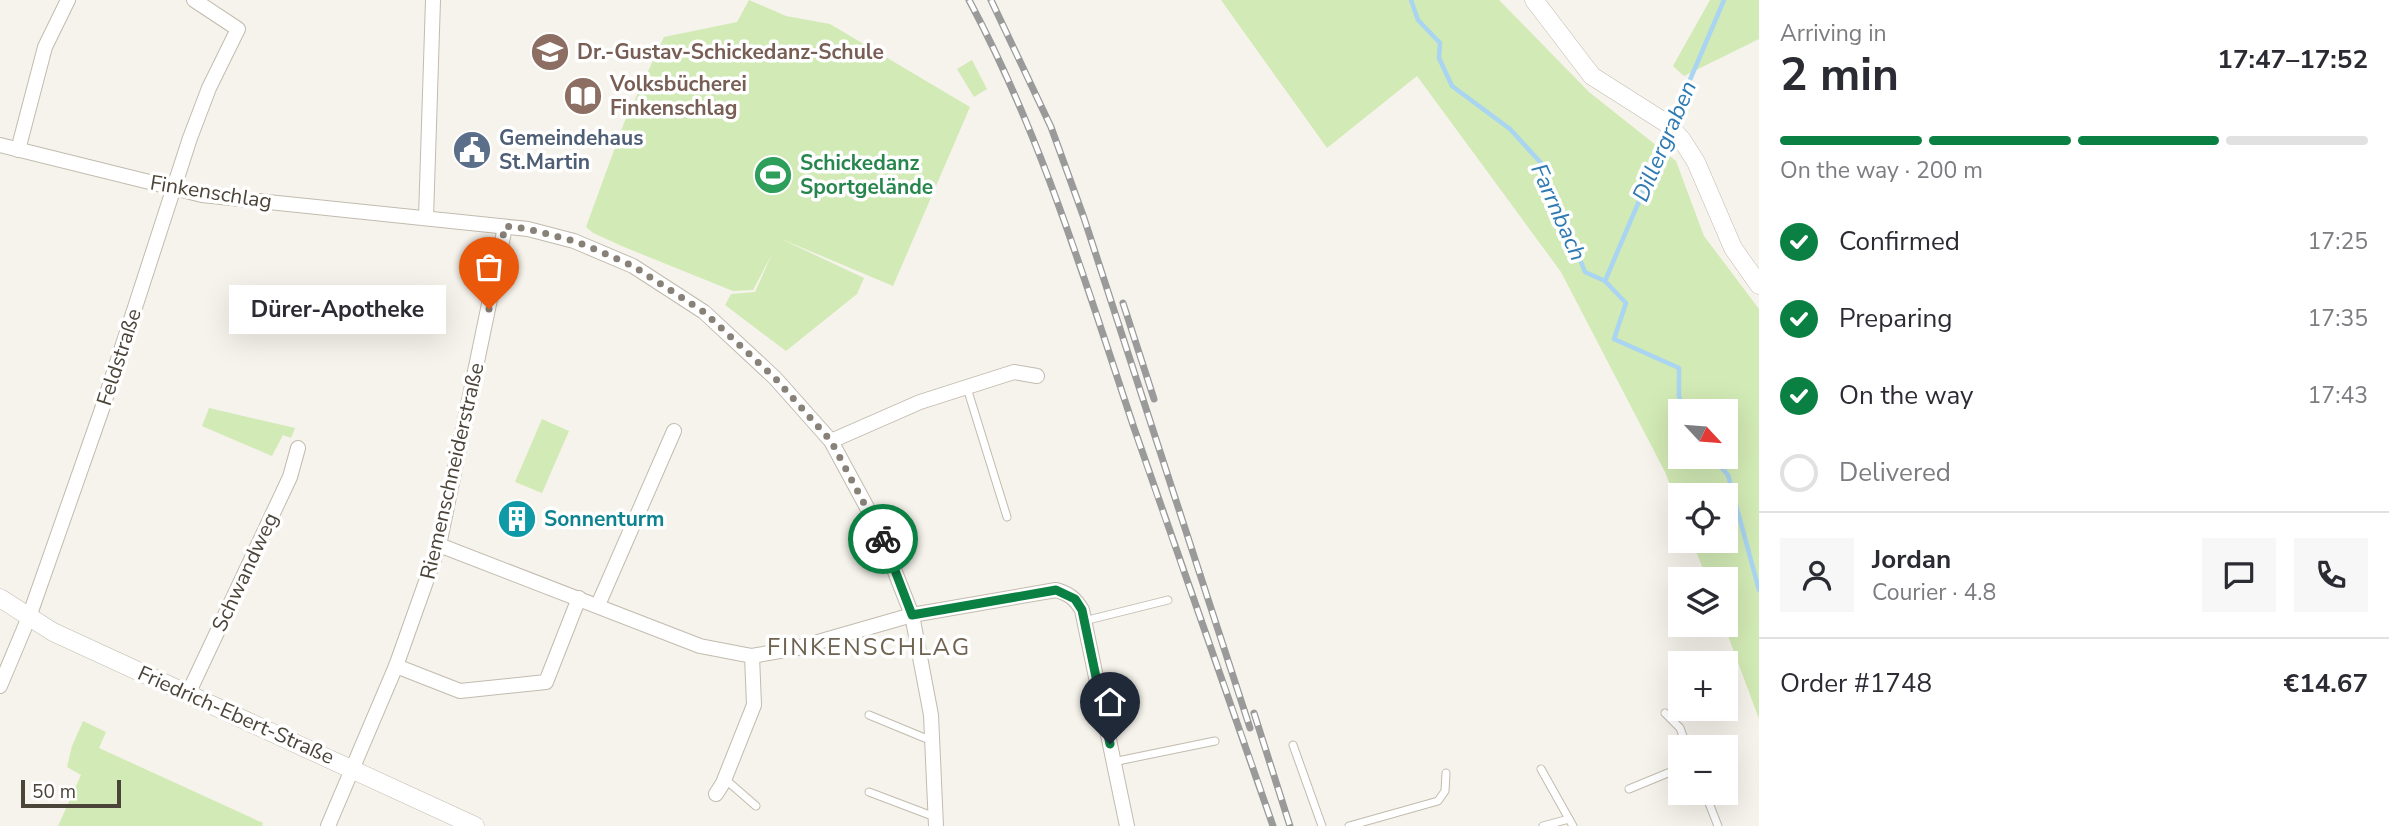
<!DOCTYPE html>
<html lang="en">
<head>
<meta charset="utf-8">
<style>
	body { margin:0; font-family:"Nunito Sans",sans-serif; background:#f7f7f7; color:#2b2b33; height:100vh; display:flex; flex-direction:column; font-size:26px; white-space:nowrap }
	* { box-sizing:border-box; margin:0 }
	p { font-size:23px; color:#7c7c81 }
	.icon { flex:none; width:38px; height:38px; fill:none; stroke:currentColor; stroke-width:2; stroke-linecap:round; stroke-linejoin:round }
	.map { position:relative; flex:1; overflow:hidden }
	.panel { display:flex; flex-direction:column; background:#fff; width:630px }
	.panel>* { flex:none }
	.needle { width:46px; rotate:116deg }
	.tools { position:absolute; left:1668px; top:399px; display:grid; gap:14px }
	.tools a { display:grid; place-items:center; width:70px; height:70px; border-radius:0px; background:#fff; box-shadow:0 7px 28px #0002; font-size:35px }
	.scale { position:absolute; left:21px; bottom:18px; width:100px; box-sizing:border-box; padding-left:7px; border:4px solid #4b4439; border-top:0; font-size:19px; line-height:24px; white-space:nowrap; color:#4b4439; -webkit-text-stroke:5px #fff; paint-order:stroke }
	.pin { position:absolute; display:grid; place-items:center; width:60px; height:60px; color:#fff; margin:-72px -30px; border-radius:50% 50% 50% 0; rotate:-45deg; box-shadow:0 0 7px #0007 }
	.pin .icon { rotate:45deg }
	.courier { position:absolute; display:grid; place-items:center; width:70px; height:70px; margin:-35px; border:5px solid #0b8043; border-radius:50%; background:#fff; color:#222; box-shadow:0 2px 9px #0007 }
	.bubble { position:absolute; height:49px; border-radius:0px; background:#fff; box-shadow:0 7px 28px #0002; font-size:23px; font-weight:700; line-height:49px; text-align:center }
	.head em { font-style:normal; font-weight:700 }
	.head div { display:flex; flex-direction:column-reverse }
	.head { display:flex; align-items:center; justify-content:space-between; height:119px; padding:0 21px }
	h1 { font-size:46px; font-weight:700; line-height:52px }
	.bar { display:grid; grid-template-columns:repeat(4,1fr); gap:10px 7px; align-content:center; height:84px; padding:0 21px }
	.bar i { height:9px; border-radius:5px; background:#e1e1e2 }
	.bar .on { background:#0b8043 }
	.bar p { grid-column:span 4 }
	.line { display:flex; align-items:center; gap:18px; padding:0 21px; border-top:2px solid #e1e1e2 }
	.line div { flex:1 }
	.round { display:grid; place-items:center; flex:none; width:74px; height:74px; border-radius:0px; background:#f7f7f7 }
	ol { padding:0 21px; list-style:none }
	li { display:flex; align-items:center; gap:21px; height:77px }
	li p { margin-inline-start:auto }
	li .icon { padding:7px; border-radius:50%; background:#0b8043; color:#fff; stroke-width:4 }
	li:last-child { color:#7c7c81 }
	li i { width:38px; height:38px; border:4px solid #e1e1e2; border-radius:50% }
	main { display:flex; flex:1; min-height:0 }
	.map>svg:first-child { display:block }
	.green { fill:#d2eab5; fill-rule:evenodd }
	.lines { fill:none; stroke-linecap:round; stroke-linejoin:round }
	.stream { stroke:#a9d4f2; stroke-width:4.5 }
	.service-casing { stroke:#c2bbae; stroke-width:9 }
	.minor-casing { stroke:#c2bbae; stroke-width:16 }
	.tertiary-casing { stroke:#c2bbae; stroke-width:19 }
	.service { stroke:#fff; stroke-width:7 }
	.minor { stroke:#fff; stroke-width:14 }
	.tertiary { stroke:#fff; stroke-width:18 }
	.rail-casing { stroke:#9a9a9a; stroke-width:7 }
	.rail { stroke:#fff; stroke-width:4.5; stroke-dasharray:13; stroke-linecap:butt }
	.done { stroke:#878178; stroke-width:7; stroke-dasharray:0 12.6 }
	.route { stroke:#0b8043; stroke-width:9 }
	.labels { text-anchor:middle; stroke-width:7; stroke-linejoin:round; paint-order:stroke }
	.education-label { font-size:21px; font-weight:bold; fill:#785e54; stroke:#fff; text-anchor:start }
	.service-label { font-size:21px; font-weight:bold; fill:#4e5e75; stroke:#fff; text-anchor:start }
	.leisure-label { font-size:21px; font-weight:bold; fill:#27864d; stroke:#fff; text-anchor:start }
	.street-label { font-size:21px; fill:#4b4439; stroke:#fff }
	.culture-label { font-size:21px; font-weight:bold; fill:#0d838f; stroke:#fff; text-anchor:start }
	.water-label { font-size:23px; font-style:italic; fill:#2e7ab2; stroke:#fff }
	.quarter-label { font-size:24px; letter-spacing:2px; fill:#6e6250; stroke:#fff }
</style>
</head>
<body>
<main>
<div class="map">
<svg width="1759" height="826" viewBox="0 0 1759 826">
	<rect width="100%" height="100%" fill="#f6f3ec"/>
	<g class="green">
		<polygon points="749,0 786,16 830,24 970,107 893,286 779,238 864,278 857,294 786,351 725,305 731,294 755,292 772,254 753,290 733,291 624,247 593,233 586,227 624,123 664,37 737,22"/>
		<path d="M1221,0h278l90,92 87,69 28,75 55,73v410l-35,-94 2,-46h-19l-15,-38h34v-46h-46v16l-15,-39 -104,-200 -144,-196 -90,72zM1680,411h46v46h-46z"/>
		<polygon points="1710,0 1759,0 1759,39 1684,76 1673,66"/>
		<polygon points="972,60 987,89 974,97 957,69"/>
		<polygon points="209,408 295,428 291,438 283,435 272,456 202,426"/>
		<polygon points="542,419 569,431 542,493 515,482"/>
		<polygon points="83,721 106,732 99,748 263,823 262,826 58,826 81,775 67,767 72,746"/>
	</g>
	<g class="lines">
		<g class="stream">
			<polyline points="1411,0 1418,20 1440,43 1439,58 1452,86 1510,129 1542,164 1585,272 1605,281 1626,303 1614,339 1679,368 1679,396 1684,411"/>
			<polyline points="1672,122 1724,0"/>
			<polyline points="1605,281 1668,133"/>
			<polyline points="1712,457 1728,475 1759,590"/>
		</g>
		<g class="service-casing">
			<g id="service">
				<polyline points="967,388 1007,517"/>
				<polyline points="1084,621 1168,600"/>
				<polyline points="1665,713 1680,728 1687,747"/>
				<polyline points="869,715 932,741"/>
				<polyline points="1293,745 1322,826"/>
				<polyline points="1113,762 1215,741"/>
				<polyline points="1541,769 1573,826"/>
				<polyline points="725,779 756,806"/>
				<polyline points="1629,789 1680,768"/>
				<polyline points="869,792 935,817"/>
				<polyline points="1705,793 1718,826"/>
				<polyline points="1349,826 1438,801 1445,791 1446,773"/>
				<polyline points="1543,826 1569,819"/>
			</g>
		</g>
		<g class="minor-casing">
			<g id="minor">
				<polyline points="0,145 202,195 528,229 574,241 633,266 704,312 775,378 831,441 877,526 912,615 931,715 936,826"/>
				<polyline points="18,150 45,47 68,0"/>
				<polyline points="426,218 433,0"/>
				<polyline points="831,441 920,402 1014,372 1037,376"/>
				<path d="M439,545l261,101 52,10 45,-8 115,-33 144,-25c13,4 19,8 26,20l45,216"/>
				<polyline points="598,605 674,431"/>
				<polyline points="396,666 460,691 546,682 579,598"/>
				<polyline points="0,686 29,617 102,409 190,138 209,88 238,29 194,0"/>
				<polyline points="188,694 290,477 298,448"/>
				<polyline points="716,794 723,783 754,705 752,656"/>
				<polyline points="328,826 396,666 439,545 505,227"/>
			</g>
		</g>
		<g class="tertiary-casing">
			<g id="tertiary">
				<polyline points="1534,0 1592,76 1666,123 1682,140 1696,162 1733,248 1759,285"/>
				<polyline points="0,598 53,632 475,826"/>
			</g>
		</g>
		<use href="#service" class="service"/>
		<use href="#minor" class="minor"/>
		<use href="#tertiary" class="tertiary"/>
		<g class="rail-casing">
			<g id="rail">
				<path d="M969,0c72,135 116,281 164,425 46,134 94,267 140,401"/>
				<polyline points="991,0 1051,127 1084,218 1250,728"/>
				<polyline points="1123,303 1154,399"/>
				<polyline points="1254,713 1290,826"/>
			</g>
		</g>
		<use href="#rail" class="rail"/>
	</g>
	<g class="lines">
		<polyline class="done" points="489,309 505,226 528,229 574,241 597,250 633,266 704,312 775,378 831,441 883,539"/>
		<polyline class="route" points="883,539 912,615 1056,590 1075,599 1082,610 1110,744"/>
	</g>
	<defs>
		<g id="school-disc" transform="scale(2.0125)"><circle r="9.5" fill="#8d6e63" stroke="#fff"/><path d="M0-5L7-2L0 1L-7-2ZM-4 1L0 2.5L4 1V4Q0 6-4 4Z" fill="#fff"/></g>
		<g id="library-disc" transform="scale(2.0125)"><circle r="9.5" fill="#8d6e63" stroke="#fff"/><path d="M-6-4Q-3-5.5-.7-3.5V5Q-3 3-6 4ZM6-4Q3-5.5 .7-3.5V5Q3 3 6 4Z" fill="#fff"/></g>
		<g id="civic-disc" transform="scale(2.0125)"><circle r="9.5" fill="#5c6f8a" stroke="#fff"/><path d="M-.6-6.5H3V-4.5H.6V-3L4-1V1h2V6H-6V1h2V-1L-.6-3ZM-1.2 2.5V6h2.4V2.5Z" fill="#fff"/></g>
		<g id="stadium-disc" transform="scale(2.0125)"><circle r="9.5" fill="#2e9e5b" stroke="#fff"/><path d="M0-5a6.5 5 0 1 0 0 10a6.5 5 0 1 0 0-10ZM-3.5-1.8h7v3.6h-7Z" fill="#fff"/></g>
		<g id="building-disc" transform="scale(2.0125)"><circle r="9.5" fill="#0f9aa8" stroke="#fff"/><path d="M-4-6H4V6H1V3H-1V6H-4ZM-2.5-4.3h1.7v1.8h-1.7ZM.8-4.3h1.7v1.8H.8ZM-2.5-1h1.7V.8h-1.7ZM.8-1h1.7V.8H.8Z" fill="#fff"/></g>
	</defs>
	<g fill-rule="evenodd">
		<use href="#school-disc" x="550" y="52"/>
		<use href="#library-disc" x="583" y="96"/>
		<use href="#civic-disc" x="472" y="150"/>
		<use href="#stadium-disc" x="773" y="175"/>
		<use href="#building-disc" x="517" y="519"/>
	</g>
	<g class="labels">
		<g class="education-label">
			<text x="577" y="59">Dr.-Gustav-Schickedanz-Schule</text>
			<text x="610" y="91">Volksbücherei<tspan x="610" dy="24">Finkenschlag</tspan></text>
		</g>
		<g class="service-label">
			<text x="499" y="145">Gemeindehaus<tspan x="499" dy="24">St.Martin</tspan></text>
		</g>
		<g class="leisure-label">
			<text x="800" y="170">Schickedanz<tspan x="800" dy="24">Sportgelände</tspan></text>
		</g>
		<g class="street-label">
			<text transform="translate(211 192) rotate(9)" y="7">Finkenschlag</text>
			<text transform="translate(119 357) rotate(-72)" y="7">Feldstraße</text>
			<text transform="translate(452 471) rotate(-77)" y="7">Riemenschneiderstraße</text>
			<text transform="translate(245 572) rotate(-65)" y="7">Schwandweg</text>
			<text transform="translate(236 715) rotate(24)" y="7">Friedrich-Ebert-Straße</text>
		</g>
		<g class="culture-label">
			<text x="544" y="526">Sonnenturm</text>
		</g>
		<g class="water-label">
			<text transform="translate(1664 141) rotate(-67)" y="8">Dillergraben</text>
			<text transform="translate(1559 212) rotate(66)" y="8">Farrnbach</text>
		</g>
		<g class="quarter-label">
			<text x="869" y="655">FINKENSCHLAG</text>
		</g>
	</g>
</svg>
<div class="tools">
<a><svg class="needle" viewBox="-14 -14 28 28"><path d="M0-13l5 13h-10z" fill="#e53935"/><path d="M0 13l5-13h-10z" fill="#7c7c81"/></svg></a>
<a><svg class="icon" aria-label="locate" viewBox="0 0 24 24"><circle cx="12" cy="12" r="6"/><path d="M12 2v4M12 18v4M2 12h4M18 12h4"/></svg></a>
<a><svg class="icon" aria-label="layers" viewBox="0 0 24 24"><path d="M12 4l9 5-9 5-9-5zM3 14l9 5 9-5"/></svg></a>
<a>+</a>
<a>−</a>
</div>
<div class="scale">50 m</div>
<div class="pin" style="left:489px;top:309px;background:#ea580c"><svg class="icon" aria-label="bag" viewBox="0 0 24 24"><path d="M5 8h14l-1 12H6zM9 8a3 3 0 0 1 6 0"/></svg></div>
<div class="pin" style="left:1110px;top:744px;background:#1f2937"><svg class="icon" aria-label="home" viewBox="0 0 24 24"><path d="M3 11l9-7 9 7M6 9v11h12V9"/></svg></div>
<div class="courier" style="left:883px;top:539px"><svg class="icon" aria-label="bike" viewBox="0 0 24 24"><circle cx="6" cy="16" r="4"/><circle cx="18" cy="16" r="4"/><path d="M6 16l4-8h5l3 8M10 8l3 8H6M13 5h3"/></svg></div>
<div class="bubble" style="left:229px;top:285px;width:217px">Dürer-Apotheke</div>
</div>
<section class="panel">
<div class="head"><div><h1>2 min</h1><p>Arriving in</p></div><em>17:47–17:52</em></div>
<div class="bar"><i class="on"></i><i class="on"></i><i class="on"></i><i></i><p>On the way · 200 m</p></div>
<ol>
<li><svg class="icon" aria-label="check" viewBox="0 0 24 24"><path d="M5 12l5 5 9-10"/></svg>Confirmed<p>17:25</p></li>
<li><svg class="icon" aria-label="check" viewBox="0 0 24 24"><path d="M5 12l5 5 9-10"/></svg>Preparing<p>17:35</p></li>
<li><svg class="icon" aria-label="check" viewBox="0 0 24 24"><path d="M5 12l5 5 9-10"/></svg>On the way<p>17:43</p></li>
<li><i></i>Delivered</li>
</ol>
<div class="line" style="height:126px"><a class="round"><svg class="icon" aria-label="person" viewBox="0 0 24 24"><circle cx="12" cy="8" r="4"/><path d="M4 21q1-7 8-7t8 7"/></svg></a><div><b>Jordan</b><p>Courier · 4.8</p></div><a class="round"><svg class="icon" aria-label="chat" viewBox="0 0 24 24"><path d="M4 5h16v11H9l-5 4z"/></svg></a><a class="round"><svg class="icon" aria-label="phone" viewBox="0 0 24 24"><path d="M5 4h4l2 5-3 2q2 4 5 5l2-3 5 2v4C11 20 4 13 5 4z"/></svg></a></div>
<div class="line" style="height:91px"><div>Order #1748</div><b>€14.67</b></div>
</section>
</main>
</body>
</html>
